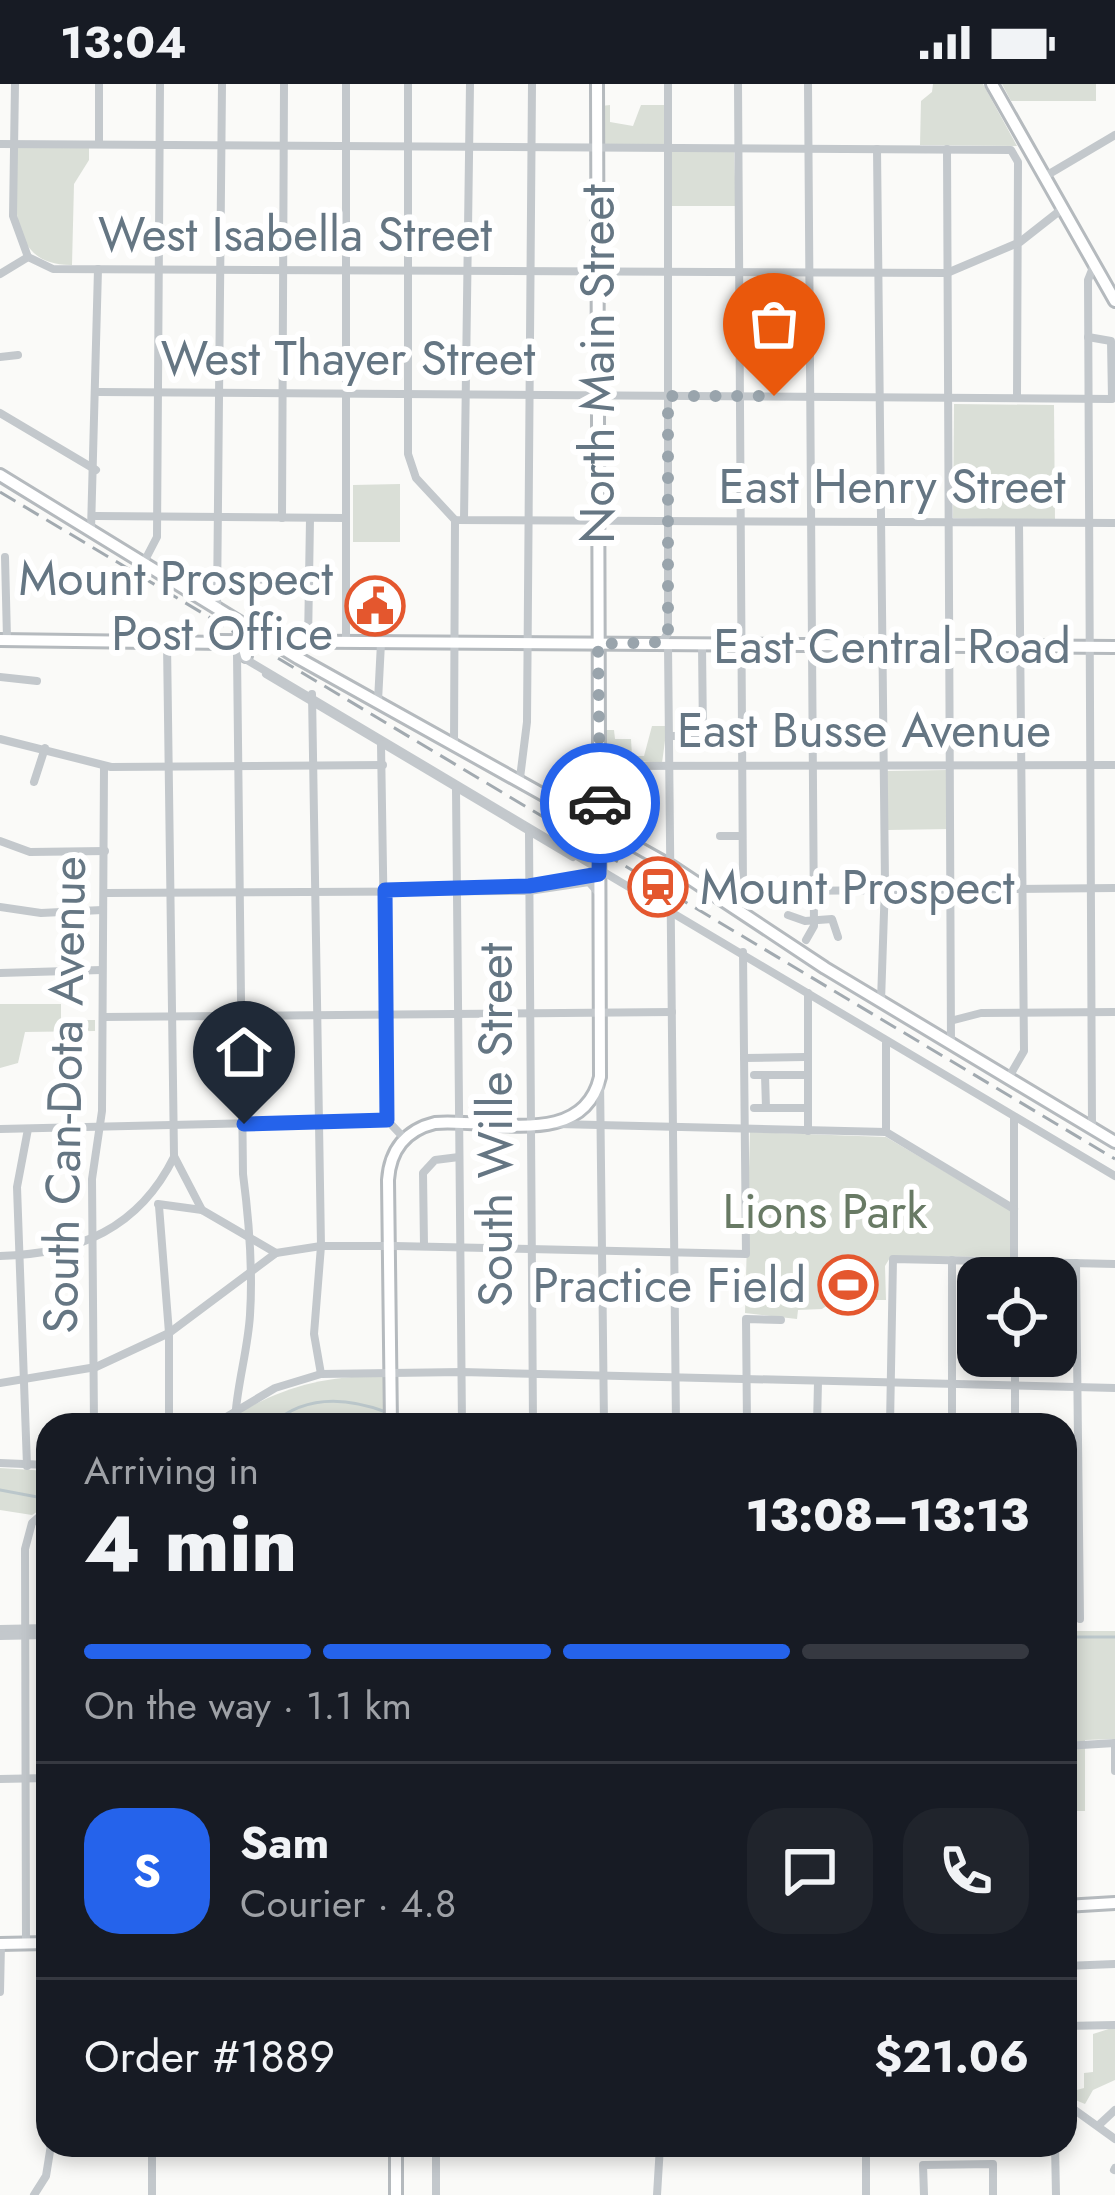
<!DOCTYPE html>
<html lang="en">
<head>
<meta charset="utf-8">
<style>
	body { margin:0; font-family:Jost,sans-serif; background:#20242c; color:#f1f3f6; height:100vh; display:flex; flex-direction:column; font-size:45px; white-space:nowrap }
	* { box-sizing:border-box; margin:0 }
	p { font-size:39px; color:#9ea1a6 }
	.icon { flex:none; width:66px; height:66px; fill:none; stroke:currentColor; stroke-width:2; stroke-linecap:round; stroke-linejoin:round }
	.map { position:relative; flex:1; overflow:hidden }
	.side { position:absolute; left:36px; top:1329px; width:1041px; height:744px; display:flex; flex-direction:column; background:#171b24; border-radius:36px; box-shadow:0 6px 18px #0003 }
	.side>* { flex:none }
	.controls { position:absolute; left:957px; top:1173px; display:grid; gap:24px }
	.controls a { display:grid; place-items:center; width:120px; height:120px; border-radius:24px; background:#171b24; box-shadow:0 6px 18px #0003; font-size:60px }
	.pin { position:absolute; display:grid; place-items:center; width:102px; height:102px; color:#fff; margin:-123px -51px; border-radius:50% 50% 50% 0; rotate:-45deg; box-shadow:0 0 12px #0007 }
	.pin .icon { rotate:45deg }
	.courier { position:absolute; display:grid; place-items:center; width:120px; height:120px; margin:-60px; border:9px solid #2563eb; border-radius:50%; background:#fff; color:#222; box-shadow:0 3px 15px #0007 }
	.summary em { font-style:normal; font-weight:800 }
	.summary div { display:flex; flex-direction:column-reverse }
	.summary { display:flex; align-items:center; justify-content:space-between; height:204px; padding:0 48px }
	h1 { font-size:78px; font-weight:800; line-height:90px }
	.bar { display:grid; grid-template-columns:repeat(4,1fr); gap:18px 12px; align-content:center; height:144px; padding:0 48px }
	.bar i { height:15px; border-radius:9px; background:#363941 }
	.bar .current { background:#2563eb }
	.bar p { grid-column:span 4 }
	.line { display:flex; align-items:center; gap:30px; padding:0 48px; border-top:3px solid #363941 }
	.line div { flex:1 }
	.round { display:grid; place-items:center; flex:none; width:126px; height:126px; border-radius:36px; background:#20242c }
	.status { display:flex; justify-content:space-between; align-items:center; height:84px; padding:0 60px; background:#171b24; direction:ltr }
	.status svg { height:33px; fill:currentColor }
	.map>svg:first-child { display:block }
	.green { fill:#dadfd7 }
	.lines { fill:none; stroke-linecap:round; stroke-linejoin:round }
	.stream { stroke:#bbc7cb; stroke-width:3 }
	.major-casing { stroke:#b5babe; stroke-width:16 }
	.minor { stroke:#c3c8cc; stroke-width:8 }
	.major { stroke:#fff; stroke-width:10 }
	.rail { stroke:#a2aab0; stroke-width:3; stroke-dasharray:18 9; stroke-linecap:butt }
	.done { stroke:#99a4ac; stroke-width:12; stroke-dasharray:0 21.6 }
	.route { stroke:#2563eb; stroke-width:15 }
	.labels { text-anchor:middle; stroke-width:12; stroke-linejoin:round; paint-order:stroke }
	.street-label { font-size:48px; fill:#657683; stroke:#fff }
	.poi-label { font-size:48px; fill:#657683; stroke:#fff; text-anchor:end }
	.park-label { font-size:48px; fill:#687a64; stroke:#fff }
</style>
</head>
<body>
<div class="status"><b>13:04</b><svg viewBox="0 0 49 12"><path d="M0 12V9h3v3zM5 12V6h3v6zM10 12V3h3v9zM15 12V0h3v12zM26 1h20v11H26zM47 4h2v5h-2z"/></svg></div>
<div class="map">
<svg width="1115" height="2111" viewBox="0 0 1115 2111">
	<rect width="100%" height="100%" fill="#fafaf8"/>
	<g class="green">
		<polygon points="933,0 983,0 1017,62 920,61 921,17 932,8"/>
		<polygon points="1002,0 1096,0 1096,17 1011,17"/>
		<polygon points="610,21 610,38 633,42 641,21 666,21 664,60 604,60 601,22"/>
		<path d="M16,63h73v13l-15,24 -2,81c-67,1 -56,-69 -56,-118z"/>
		<polygon points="672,67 734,67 736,122 671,122"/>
		<polygon points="954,320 1054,321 1055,437 953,434"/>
		<polygon points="400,400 400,458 353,458 353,401"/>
		<polygon points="652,642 667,642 662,679 603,674 603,646 614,646 615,655 631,655 632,672 644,672"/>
		<polygon points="947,686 950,745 888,746 887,687"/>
		<polygon points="0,920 61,920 61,936 95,936 95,947 25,948 18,979 0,984"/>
		<polygon points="750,1048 886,1053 1010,1126 1010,1173 891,1172 885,1182 886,1216 835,1216 822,1225 798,1226 797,1235 745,1229"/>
		<path d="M383,1292l3,49h-166c52,-35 100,-50 163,-49z"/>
		<polygon points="0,1384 48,1387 48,1421 32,1431 0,1426"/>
		<polygon points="1065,1547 1115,1547 1115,1655 1085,1656 1085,1727 1065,1727"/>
		<polygon points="1115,1943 1115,1996 1093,2006 1085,2020 1073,2015 1073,2007 1084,2004 1084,1989 1093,1988 1093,1950"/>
	</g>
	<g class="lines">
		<g class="stream">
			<polyline points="395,1332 408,1341"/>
			<path d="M271,1341c33,-30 75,-28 115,-13"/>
			<polyline points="0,1406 48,1415"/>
			<polyline points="1065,1553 1115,1553"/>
		</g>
		<g class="major-casing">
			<g id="major">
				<polyline points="992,0 1115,217"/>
				<polyline points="0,391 298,574 671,782 825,884 1115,1058"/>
				<polyline points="0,556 225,559"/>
				<polyline points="218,557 1115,563"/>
				<polyline points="243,561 246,572"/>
				<path d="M391,1341l-3,-245c2,-30 18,-50 47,-57 55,-5 148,27 165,-46l-3,-993"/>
				<polyline points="1065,1822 1115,1819"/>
				<polyline points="0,1860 48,1859"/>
				<polyline points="396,2061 396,2111"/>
			</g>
		</g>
		<g class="minor">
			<polyline points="15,0 13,132 28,173"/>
			<polyline points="408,0 408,370 416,394 455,436 1115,439"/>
			<polyline points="0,60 1011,66 1018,78 1017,314"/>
			<polyline points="99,60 99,0"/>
			<polyline points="877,65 885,799 881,917"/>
			<polyline points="947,65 951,960"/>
			<polyline points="1044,93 1115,51"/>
			<polyline points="0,190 28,173 53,185 947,189 1020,158 1062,125"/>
			<polyline points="0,273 18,271"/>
			<polyline points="99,308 1112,315 1111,257 1088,253"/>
			<polyline points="0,329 96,386"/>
			<polyline points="96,432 345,434"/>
			<polyline points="282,434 284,0"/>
			<polyline points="464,435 470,0"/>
			<polyline points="91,446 98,185"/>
			<polyline points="5,473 7,555"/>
			<polyline points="144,478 157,453 160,0"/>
			<polyline points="219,495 309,496"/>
			<polyline points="217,522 222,0"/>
			<polyline points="308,558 310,435"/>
			<polyline points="662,558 668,549 668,0"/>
			<polyline points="167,559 174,1072 202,1126"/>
			<polyline points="346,559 346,0"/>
			<polyline points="668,561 676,1341"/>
			<polyline points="237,570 1115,1092"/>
			<polyline points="266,590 573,773"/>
			<polyline points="0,593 37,597"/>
			<polyline points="312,610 321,1162 314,1250 321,1290"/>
			<polyline points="378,617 381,559"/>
			<polyline points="669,652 703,652 702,561"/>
			<polyline points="0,655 111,683 383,681"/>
			<polyline points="381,660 387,1036"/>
			<polyline points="454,661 455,436"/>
			<polyline points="565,682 1115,681"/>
			<polyline points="520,694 527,638 532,0"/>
			<polyline points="34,698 45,664"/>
			<polyline points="456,705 462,1341"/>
			<polyline points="529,748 533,1341"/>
			<polyline points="720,752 742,752"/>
			<polyline points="0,757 30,768 105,767"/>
			<polyline points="386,805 568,798"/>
			<polyline points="785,807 1115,804"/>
			<polyline points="106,809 529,807 589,798 597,807"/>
			<polyline points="0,823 41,829 102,826"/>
			<polyline points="738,823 743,807 738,0"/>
			<polyline points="788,831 805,837 832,835 838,853"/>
			<polyline points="806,856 814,842 808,0"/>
			<polyline points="0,889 101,886"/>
			<polyline points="808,909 808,1047"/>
			<polyline points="103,933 672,928"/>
			<polyline points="954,936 981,929 1115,928"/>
			<polyline points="886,959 886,1048"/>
			<polyline points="744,974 805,973"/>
			<polyline points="754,991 808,991"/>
			<polyline points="765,991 766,1024"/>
			<polyline points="1009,993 1024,967 1019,439"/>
			<polyline points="600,995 604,1341"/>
			<polyline points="754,1024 808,1024"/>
			<polyline points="1014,1033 1014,1194"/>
			<polyline points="557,1040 886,1048 1014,1125"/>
			<polyline points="1092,1044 1088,196 1094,181"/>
			<polyline points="0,1045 387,1036 404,1054"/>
			<polyline points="158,1120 202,1126 276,1169"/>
			<polyline points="159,1122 169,1249 169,1341"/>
			<polyline points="424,1162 423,1089 435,1076 459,1073"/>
			<path d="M0,1172c79,-2 139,-28 174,-99"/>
			<polyline points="952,1176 952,1341"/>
			<polyline points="1076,1179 1080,1535"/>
			<polyline points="1015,1272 1015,1341"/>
			<polyline points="0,1299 96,1283 169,1249 276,1169 321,1162 395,1162 746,1170 743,868"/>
			<path d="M236,1325c3,-31 12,-62 14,-94 3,-46 -1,-95 -7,-141l-6,-520"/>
			<polyline points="94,1341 92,1095 102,1027 104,682"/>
			<polyline points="213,1341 275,1304 321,1290 462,1288 1115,1304"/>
			<polyline points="747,1341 746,1235 781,1236"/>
			<polyline points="817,1341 818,1298"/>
			<polyline points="890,1341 893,1175 1115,1180"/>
			<polyline points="0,1379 48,1381"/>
			<polyline points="27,1382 17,1103 28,1045"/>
			<polyline points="0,1545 48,1544"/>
			<polyline points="0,1552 48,1551"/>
			<polyline points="1115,1659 1115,1687"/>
			<polyline points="1065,1662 1115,1659"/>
			<polyline points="0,1695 48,1694"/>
			<polyline points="26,1860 25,1465 32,1439 48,1425"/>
			<polyline points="1065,1882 1115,1880"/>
			<polyline points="0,1908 1,1860"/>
			<polyline points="1065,1942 1115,1941"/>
			<polyline points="1065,2019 1115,2055"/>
			<polyline points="1100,2040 1115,2026"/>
			<polyline points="866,2061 866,2111"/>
			<polyline points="1055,2061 1056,2111"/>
			<polyline points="1114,2086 1115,2084"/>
			<polyline points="34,2111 46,2092 51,2061"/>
			<polyline points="152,2111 152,2069 159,2061"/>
			<polyline points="436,2111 436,2063 866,2066"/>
			<polyline points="657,2111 660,2062"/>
			<polyline points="924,2111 923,2081 993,2080 993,2111"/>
		</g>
		<use href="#major" class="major"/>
		<polyline class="rail" points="0,408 1115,1075"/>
	</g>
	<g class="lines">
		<polyline class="done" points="600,719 598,560 662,558 668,549 668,312 774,312"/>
		<polyline class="route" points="244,1040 387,1036 385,806 529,802 599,790 600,719"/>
	</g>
	<defs>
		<g id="civic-ring" transform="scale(3)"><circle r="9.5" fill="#fff" stroke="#e4572e" stroke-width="1.5"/><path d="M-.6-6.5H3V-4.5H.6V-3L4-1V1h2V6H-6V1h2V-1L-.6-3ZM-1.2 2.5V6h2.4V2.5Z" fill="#e4572e"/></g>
		<g id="station-ring" transform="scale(3)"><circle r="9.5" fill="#fff" stroke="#e4572e" stroke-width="1.5"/><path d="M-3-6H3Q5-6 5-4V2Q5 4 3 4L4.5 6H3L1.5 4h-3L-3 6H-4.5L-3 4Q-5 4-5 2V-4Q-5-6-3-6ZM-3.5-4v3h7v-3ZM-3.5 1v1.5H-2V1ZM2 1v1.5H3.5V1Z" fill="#e4572e"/></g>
		<g id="stadium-ring" transform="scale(3)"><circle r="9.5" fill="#fff" stroke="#e4572e" stroke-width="1.5"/><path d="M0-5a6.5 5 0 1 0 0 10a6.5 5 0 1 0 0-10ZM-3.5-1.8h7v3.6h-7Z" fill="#e4572e"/></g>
	</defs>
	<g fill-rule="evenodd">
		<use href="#civic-ring" x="375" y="522"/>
		<use href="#station-ring" x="658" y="803"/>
		<use href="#stadium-ring" x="848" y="1201"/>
	</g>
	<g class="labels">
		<g class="street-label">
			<text x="295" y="167">West Isabella Street</text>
			<text x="348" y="291">West Thayer Street</text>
			<text transform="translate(597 280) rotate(-90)" y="17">North Main Street</text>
			<text x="892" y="419">East Henry Street</text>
			<text x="892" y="579">East Central Road</text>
			<text x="864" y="663">East Busse Avenue</text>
			<text transform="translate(64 1011) rotate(-89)" y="17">South Can-Dota Avenue</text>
			<text transform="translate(495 1041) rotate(-90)" y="17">South Wille Street</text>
		</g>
		<g class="poi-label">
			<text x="333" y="511">Mount Prospect<tspan x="333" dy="55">Post Office</tspan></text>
			<text x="700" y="820" text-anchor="start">Mount Prospect</text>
			<text x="806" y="1218">Practice Field</text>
		</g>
		<g class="park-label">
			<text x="825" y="1144">Lions Park</text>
		</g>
	</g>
</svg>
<div class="controls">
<a><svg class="icon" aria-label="locate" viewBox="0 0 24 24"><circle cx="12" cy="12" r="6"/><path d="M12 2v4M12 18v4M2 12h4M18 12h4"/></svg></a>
</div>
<div class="pin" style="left:774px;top:312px;background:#ea580c"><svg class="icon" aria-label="bag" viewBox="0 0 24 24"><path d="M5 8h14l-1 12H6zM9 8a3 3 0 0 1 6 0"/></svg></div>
<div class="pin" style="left:244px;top:1040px;background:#1f2937"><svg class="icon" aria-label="home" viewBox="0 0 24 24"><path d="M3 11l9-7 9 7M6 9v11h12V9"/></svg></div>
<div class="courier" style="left:600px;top:719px"><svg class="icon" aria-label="car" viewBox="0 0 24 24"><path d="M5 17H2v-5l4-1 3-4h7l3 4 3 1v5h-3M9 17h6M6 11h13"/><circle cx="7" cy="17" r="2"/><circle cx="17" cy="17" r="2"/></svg></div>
<section class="side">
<div class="summary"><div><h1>4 min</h1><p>Arriving in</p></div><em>13:08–13:13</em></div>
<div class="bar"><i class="current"></i><i class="current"></i><i class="current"></i><i></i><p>On the way · 1.1 km</p></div>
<div class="line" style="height:216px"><b class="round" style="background:#2563eb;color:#fff">S</b><div><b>Sam</b><p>Courier · 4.8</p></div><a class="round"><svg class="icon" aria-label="chat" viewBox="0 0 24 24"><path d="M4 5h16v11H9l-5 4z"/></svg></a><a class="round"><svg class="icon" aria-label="phone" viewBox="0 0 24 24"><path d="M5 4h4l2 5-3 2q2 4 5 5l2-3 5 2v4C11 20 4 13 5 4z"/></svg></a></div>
<div class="line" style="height:156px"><div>Order #1889</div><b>$21.06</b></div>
</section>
</div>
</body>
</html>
